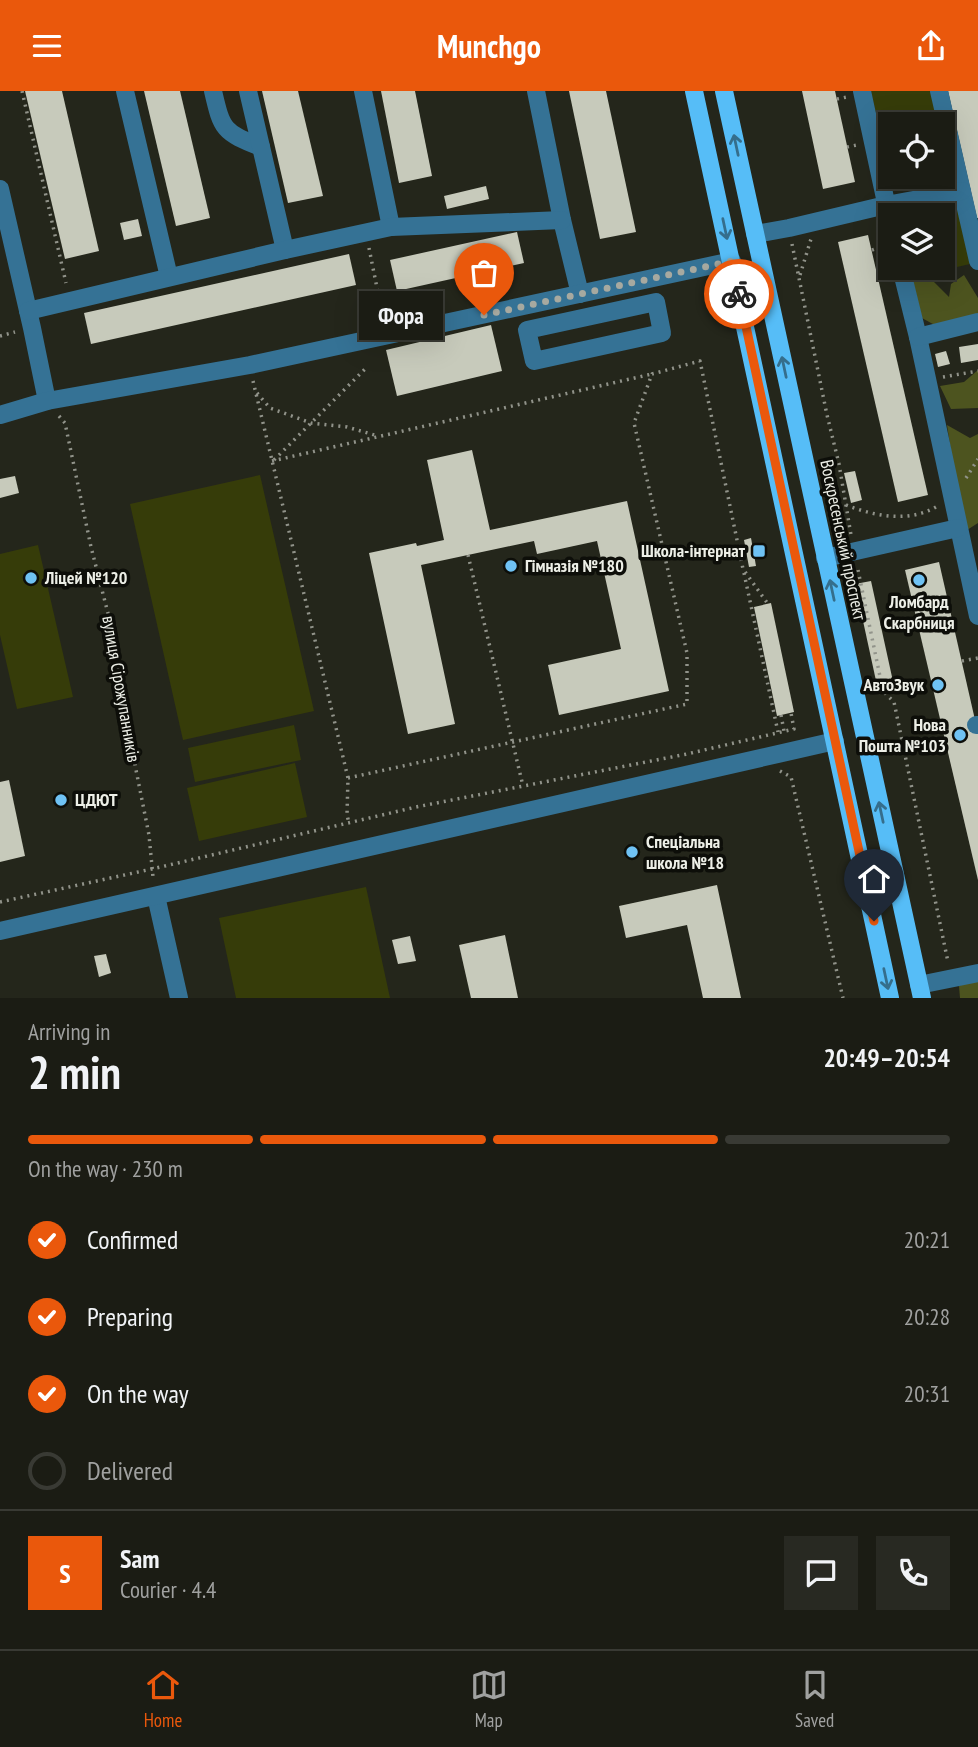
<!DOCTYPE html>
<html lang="en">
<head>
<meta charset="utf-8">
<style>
	body { margin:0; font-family:"PT Sans Narrow",sans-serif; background:#282922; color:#f1f3f6; height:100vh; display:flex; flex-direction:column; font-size:26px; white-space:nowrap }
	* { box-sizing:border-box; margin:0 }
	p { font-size:23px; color:#a0a1a0 }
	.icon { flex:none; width:38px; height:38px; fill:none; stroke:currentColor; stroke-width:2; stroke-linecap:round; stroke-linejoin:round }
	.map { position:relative; height:907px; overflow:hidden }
	.panel { display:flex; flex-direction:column; background:#1b1c14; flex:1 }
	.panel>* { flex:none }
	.tools { position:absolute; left:878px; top:21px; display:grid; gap:14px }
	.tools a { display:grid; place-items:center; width:77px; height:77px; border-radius:0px; background:#1b1c14; box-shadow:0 7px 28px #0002,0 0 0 2px #393a34; font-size:35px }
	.pin { position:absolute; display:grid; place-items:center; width:60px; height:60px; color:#fff; margin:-72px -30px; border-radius:50% 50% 50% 0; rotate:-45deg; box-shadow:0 0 7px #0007 }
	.pin .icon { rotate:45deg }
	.courier { position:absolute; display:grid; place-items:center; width:70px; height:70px; margin:-35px; border:5px solid #ea580c; border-radius:50%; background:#fff; color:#222; box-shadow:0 2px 9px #0007 }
	.bubble { position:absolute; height:49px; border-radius:0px; background:#1b1c14; box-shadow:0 7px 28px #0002,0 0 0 2px #393a34; font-size:23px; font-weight:800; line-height:49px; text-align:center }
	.overview em { font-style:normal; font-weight:800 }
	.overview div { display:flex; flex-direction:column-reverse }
	.overview { display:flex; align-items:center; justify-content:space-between; height:119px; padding:0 28px }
	h1 { font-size:46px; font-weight:800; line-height:52px }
	.bar { display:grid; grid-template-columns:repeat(4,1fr); gap:10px 7px; align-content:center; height:84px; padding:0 28px }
	.bar i { height:9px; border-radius:5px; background:#393a34 }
	.bar .active { background:#ea580c }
	.bar p { grid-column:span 4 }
	.line { display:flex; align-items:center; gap:18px; padding:0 28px; border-top:2px solid #393a34 }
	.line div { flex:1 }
	.round { display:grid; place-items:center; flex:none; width:74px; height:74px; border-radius:0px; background:#282922 }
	ol { padding:0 28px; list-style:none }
	li { display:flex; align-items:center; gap:21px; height:77px }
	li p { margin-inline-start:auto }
	li .icon { padding:7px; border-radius:50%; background:#ea580c; color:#fff; stroke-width:4 }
	li:last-child { color:#a0a1a0 }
	li i { width:38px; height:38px; border:4px solid #393a34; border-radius:50% }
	header { display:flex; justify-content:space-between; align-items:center; height:91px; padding:0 28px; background:#ea580c; color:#fff; font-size:32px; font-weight:800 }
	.tabs { display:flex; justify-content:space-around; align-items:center; height:98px; border-top:2px solid #393a34; background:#1b1c14; font-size:19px; color:#a0a1a0 }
	.tabs a { display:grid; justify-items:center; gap:4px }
	.tabs .active { color:#ea580c }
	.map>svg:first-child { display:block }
	.green { fill:#363c09 }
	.forest { fill:#4d541f }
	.building { fill:#c7cabb }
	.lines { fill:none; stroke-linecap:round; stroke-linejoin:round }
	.path { stroke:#91938a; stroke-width:3.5; stroke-dasharray:2 5; stroke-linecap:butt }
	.minor { stroke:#357295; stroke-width:18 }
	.major { stroke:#56bdf7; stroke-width:18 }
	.oneway { stroke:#356e8c }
	.done { stroke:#a7a9a0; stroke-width:7; stroke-dasharray:0 12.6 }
	.route { stroke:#ea580c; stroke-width:9 }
	.poi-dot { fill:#6fc2f4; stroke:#0d0e09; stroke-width:2.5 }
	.labels { text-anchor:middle; stroke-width:7; stroke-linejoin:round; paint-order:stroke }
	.street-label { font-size:18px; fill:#edefe7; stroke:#0d0e09 }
	.poi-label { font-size:18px; font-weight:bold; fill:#edefe7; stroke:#0d0e09; text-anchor:start }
</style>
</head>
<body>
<header><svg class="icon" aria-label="menu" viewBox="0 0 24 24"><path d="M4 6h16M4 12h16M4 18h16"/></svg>Munchgo<svg class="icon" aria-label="share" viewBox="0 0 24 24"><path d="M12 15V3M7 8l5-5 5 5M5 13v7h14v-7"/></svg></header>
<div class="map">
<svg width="978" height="907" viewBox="0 0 978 907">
	<rect width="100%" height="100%" fill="#24261b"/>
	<g class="green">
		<polygon points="871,0 933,0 941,33 891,33 891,86 943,86 943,45 952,87 893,100"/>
		<polygon points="955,107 970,173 913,186 911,177 943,177 943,124 898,124 898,120"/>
		<polygon points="260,384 314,620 183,649 130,413"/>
		<polygon points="38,454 73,606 17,618 0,544 0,463"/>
		<polygon points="294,634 301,669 195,691 188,657"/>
		<polygon points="295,672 307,726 199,750 187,697"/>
		<polygon points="366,796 390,907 236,907 219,827"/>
	</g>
	<g class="forest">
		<polygon points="964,184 978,207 978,225 940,237 922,227 913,191 932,189 949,206 951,193"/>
		<polygon points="978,279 978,317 951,318 940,295 964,291"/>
		<polygon points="947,334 970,347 978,343 978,432 967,439 954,380"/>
		<polygon points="974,888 978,888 978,907 960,907 959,895"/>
	</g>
	<g class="building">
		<polygon points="25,0 62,0 99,160 65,168"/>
		<polygon points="144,0 180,0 210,127 176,135"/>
		<polygon points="262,0 298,0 323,105 288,112"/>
		<polygon points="381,0 415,0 432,85 399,92"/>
		<polygon points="569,0 606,0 636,141 600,148"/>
		<polygon points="802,0 835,0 855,91 823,98"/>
		<polygon points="948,0 978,0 978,127 977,127"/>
		<polygon points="486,95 489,108 447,118 444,105"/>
		<polygon points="138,128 142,145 124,149 120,132"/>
		<polygon points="517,141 524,172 397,200 390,169"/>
		<polygon points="868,144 928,404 898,411 838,151"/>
		<polygon points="349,163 356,194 91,253 84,222"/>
		<polygon points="491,234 502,280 397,305 386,259"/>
		<polygon points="978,253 978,269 961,272 959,256"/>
		<polygon points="946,260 950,273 938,276 935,263"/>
		<polygon points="472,359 490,439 627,410 669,600 559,624 548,574 621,558 597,450 537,463 534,450 421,474 455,633 408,643 369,462 416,452 417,455 444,449 427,369"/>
		<polygon points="855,380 862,409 851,412 844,382"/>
		<polygon points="15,385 19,402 0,407 0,388"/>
		<polygon points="751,447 756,475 749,476 744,449"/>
		<polygon points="939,471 978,642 978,789 905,479"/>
		<polygon points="871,490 894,595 878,599 855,493"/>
		<polygon points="771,512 794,621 777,625 754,516"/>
		<polygon points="9,689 25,765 0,771 0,691"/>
		<polygon points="717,794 741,907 703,907 687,834 626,847 619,815"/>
		<polygon points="505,844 518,907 471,907 459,854"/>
		<polygon points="410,845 416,870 398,873 392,849"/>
		<polygon points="106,863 111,882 99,886 94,865"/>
	</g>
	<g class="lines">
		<g class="path">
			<polyline points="22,0 66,192"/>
			<polyline points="837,8 847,6"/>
			<polyline points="847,56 857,54"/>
			<polyline points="792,153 827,324 839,373 851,444"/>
			<polyline points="369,157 381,217"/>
			<polyline points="872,159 890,153"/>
			<polyline points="800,184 811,148"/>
			<polyline points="0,245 15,241"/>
			<polyline points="943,286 978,280"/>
			<polyline points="253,290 348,687 347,724 349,732"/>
			<polyline points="257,302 270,317 311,332 347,336 378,345"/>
			<polyline points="59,325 65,332 91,456 112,538 133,664 149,744 153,786"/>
			<polyline points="274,369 367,276"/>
			<polyline points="272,370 652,283"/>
			<polyline points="966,387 978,368"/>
			<path d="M846,414c28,11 62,18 90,2"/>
			<polyline points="468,464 523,695"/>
			<polyline points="858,479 883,600 894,611 948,871"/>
			<polyline points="744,482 778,641"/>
			<polyline points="962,570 978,567"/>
			<polyline points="781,624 784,640"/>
			<polyline points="780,680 791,686 843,907"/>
			<polyline points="348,687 687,613 687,562 634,332 652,283 700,270 743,478 768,513"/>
			<polyline points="0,811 152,778 416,716 687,663 794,638 791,622"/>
		</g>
		<g class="minor">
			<polyline points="125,0 169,186"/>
			<path d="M213,0c9,39 10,41 48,56"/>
			<polyline points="248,0 285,159"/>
			<polyline points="363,0 391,136"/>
			<polyline points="536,0 562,129 580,203"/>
			<polyline points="862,0 891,135"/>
			<polyline points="939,0 978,170"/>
			<polyline points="0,98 32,237 47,310"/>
			<polyline points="755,143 789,137 886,114 962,100"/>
			<polyline points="901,177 918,246 978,525"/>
			<polygon points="656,211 662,242 534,270 527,239"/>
			<polyline points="28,220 285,159 391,136 562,129"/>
			<polyline points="918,246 978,231"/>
			<polyline points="0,324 47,310 250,274 732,170"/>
			<polyline points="825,467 958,437"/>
			<polyline points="976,634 978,634"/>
			<polyline points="156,805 179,907"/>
			<polyline points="0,840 835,650"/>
			<polyline points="919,894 978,882"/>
		</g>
		<g class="major">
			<polyline points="694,0 890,907"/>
			<polyline points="724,0 922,907"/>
		</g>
	</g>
	<defs><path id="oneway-shaft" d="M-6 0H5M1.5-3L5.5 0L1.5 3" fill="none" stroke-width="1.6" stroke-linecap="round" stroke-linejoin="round" transform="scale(1.75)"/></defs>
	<g class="oneway">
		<use href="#oneway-shaft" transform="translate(736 54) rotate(-102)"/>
		<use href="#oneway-shaft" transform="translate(725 138) rotate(78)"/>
		<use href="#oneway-shaft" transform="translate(784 276) rotate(-102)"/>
		<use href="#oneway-shaft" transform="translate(832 499) rotate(-102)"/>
		<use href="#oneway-shaft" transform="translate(881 721) rotate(-102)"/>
		<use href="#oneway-shaft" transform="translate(886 888) rotate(78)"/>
	</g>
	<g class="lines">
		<polyline class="done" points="484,224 732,170 739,203"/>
		<polyline class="route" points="739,203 874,830"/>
	</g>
	<g class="poi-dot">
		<rect x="752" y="453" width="14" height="14" rx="3.5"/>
		<circle cx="511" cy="475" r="7"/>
		<circle cx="31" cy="487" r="7"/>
		<circle cx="919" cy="489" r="7"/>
		<circle cx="938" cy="594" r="7"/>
		<circle cx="960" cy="644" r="7"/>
		<circle cx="61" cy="709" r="7"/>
		<circle cx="632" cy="761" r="7"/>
	</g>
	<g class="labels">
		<g class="street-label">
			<text transform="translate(843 449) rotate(78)" y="6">Воскресенський проспект</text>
			<text transform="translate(121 598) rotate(80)" y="6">вулиця Сірожупанників</text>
		</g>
		<g class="poi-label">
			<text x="745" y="466" text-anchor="end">Школа-інтернат</text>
			<text x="525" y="481">Гімназія №180</text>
			<text x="45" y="493">Ліцей №120</text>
			<text x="919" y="517" text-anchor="middle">Ломбард<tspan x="919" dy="21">Скарбниця</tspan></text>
			<text x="924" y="600" text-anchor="end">АвтоЗвук</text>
			<text x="946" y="640" text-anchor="end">Нова<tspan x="946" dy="21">Пошта №103</tspan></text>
			<text x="75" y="715">ЦДЮТ</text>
			<text x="646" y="757">Спеціальна<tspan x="646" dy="21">школа №18</tspan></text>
		</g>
	</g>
</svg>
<div class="tools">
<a><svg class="icon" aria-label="locate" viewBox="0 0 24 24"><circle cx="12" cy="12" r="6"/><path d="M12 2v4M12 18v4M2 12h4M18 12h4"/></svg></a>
<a><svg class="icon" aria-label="layers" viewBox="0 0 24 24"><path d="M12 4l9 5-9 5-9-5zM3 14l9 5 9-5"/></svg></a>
</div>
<div class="pin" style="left:484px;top:224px;background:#ea580c"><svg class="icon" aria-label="bag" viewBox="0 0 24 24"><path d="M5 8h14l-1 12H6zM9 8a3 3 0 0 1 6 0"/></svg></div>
<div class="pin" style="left:874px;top:830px;background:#1f2937"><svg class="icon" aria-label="home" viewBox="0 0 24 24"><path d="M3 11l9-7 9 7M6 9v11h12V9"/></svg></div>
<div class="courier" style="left:739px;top:203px"><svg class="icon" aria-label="bike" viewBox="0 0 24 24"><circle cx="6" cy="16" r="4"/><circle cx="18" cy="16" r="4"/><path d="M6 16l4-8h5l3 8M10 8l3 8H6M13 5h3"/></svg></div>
<div class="bubble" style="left:359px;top:200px;width:84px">Фора</div>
</div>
<section class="panel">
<div class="overview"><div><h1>2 min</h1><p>Arriving in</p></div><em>20:49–20:54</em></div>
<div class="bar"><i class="active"></i><i class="active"></i><i class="active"></i><i></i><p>On the way · 230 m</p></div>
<ol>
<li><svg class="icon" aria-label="check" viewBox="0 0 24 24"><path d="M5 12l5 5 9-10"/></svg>Confirmed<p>20:21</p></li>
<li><svg class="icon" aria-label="check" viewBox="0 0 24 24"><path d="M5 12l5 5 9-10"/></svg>Preparing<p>20:28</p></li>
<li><svg class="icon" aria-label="check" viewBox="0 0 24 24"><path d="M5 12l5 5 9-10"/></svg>On the way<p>20:31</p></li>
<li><i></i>Delivered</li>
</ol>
<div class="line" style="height:126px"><b class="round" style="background:#ea580c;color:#fff">S</b><div><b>Sam</b><p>Courier · 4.4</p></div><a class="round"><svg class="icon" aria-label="chat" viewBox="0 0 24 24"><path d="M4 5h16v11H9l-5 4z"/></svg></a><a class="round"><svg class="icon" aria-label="phone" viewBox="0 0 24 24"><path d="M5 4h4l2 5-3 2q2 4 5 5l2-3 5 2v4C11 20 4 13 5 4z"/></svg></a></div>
</section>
<nav class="tabs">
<a class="active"><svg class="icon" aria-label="home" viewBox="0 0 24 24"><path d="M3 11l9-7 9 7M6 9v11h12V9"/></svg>Home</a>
<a><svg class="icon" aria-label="map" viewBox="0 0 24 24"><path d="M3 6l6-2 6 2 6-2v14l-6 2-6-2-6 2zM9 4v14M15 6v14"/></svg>Map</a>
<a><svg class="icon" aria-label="saved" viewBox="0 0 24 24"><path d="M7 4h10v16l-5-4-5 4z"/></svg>Saved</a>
</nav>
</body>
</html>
